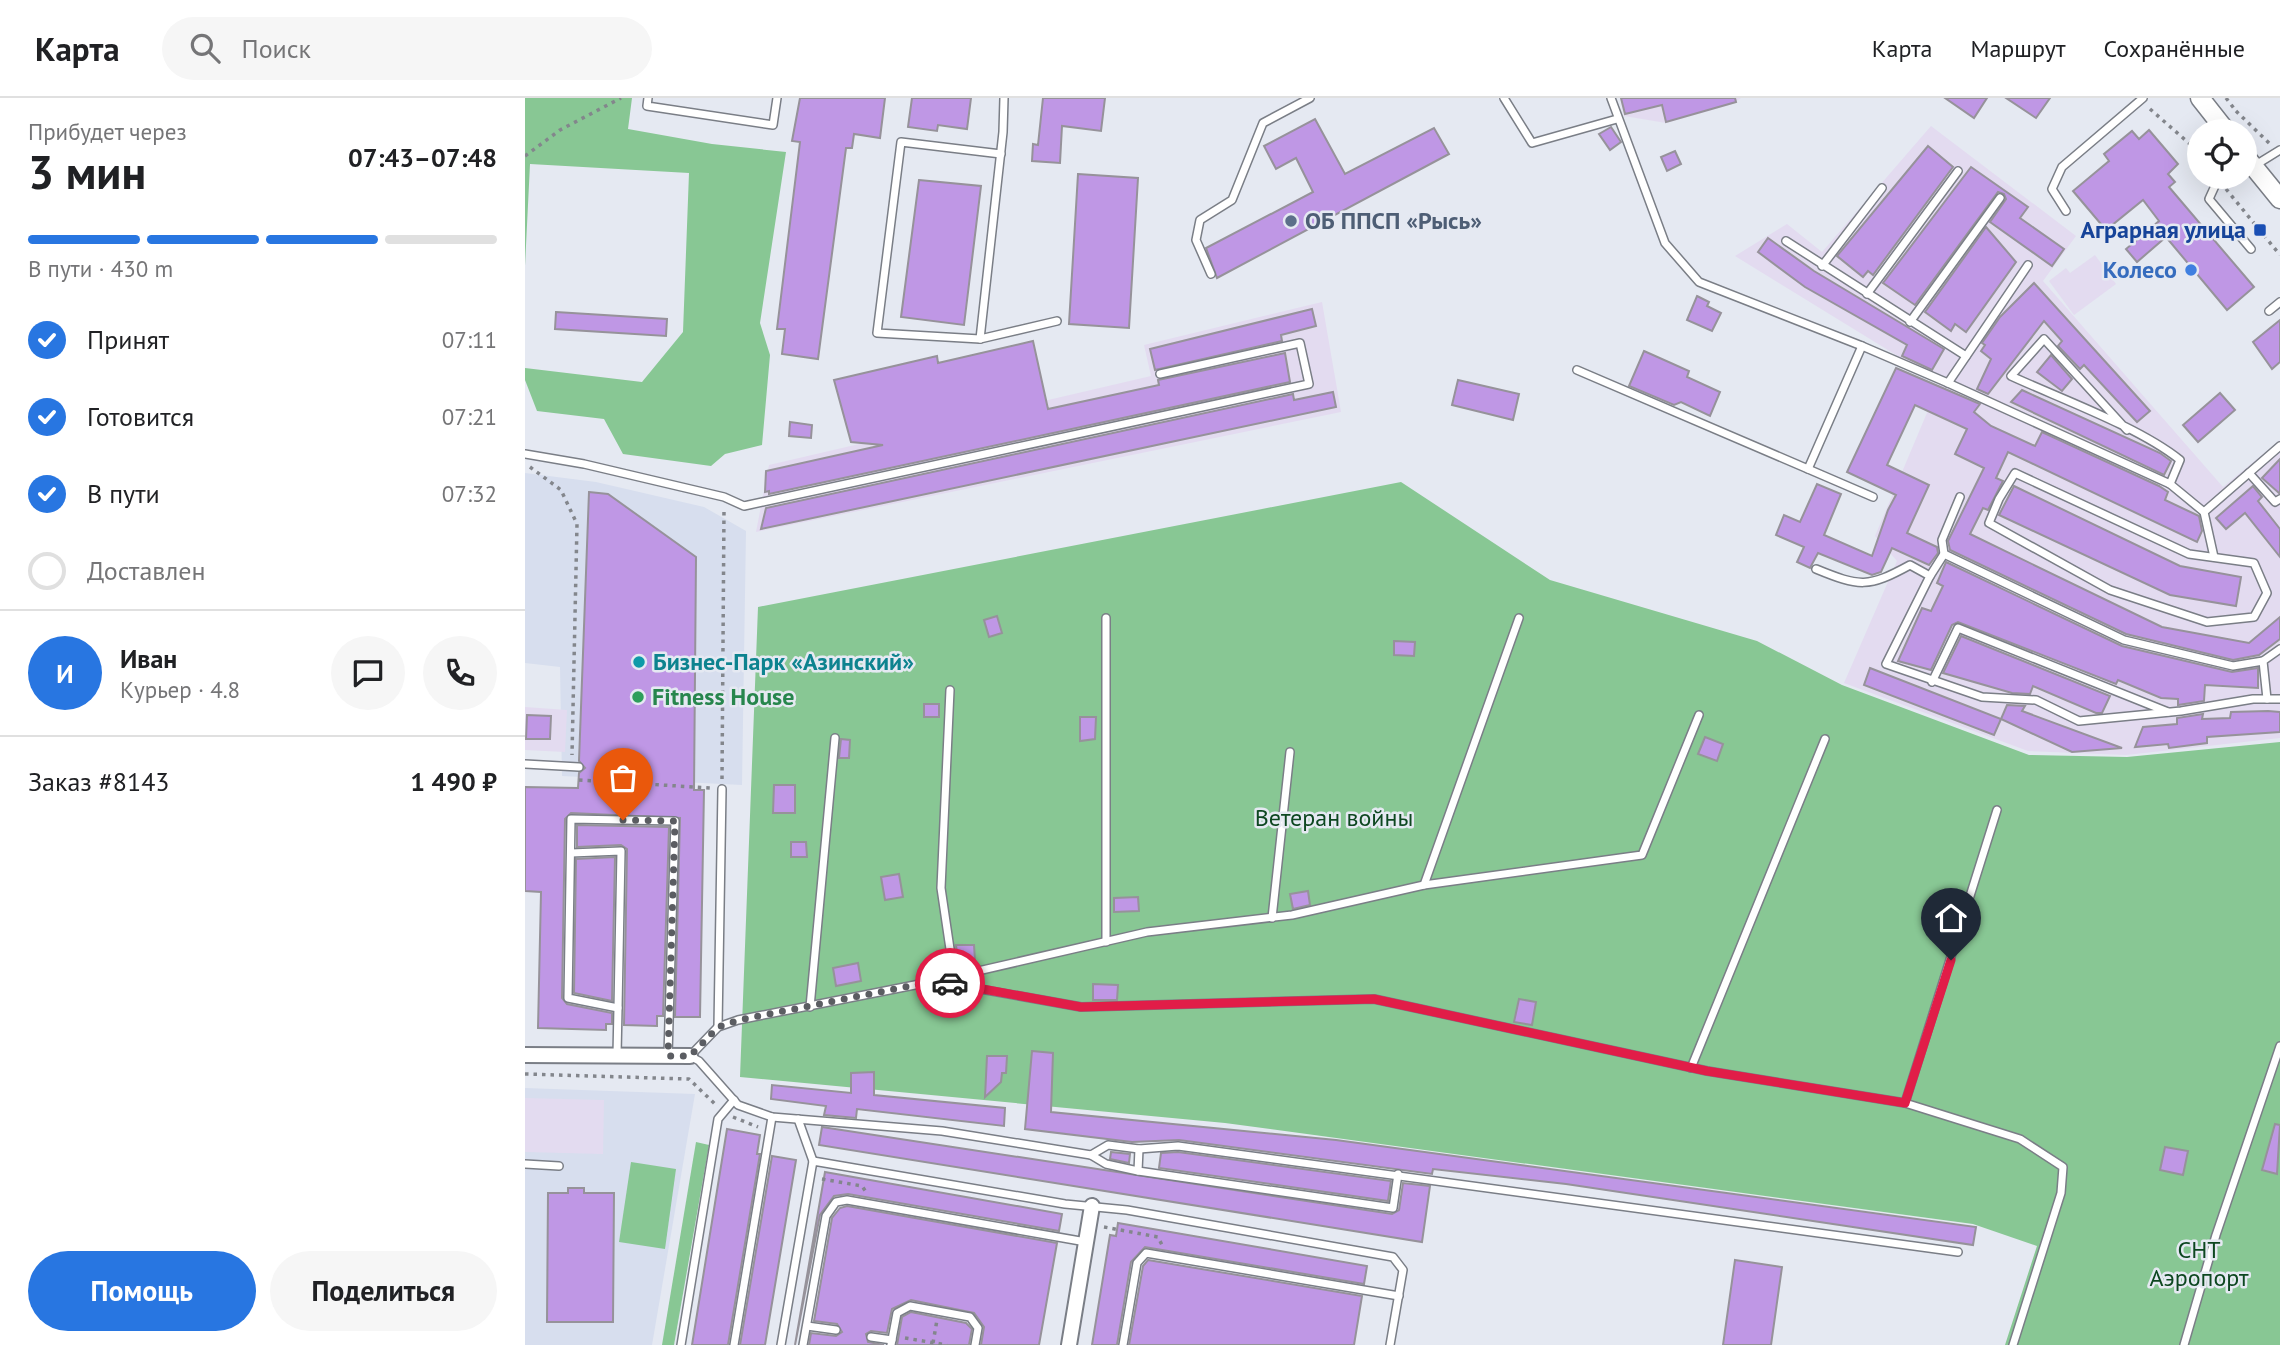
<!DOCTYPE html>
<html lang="ru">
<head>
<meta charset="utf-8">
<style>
	body { margin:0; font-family:"PT Sans",sans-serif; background:#f6f6f6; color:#202124; height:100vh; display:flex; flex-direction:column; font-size:26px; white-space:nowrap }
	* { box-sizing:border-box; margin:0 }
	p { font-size:23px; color:#757577 }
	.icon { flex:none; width:38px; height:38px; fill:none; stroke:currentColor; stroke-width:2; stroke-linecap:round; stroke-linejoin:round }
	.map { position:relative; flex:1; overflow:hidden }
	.sheet { display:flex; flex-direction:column; background:#fff; width:525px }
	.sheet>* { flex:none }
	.tools { position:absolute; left:1662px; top:21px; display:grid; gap:14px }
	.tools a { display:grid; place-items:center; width:70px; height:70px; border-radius:50%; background:#fff; box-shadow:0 7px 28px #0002; font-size:35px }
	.pin { position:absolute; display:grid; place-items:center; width:60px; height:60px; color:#fff; margin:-72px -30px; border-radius:50% 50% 50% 0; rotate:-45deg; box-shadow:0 0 7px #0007 }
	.pin .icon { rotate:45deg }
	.courier { position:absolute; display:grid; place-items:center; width:70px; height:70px; margin:-35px; border:5px solid #e11d48; border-radius:50%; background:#fff; color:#222; box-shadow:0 2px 9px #0007 }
	.head em { font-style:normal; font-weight:800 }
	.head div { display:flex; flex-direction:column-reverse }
	.head { display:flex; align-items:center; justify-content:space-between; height:119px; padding:0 28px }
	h1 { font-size:46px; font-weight:800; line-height:52px }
	.bar { display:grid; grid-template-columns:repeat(4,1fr); gap:10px 7px; align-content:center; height:84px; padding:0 28px }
	.bar i { height:9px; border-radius:5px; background:#e0e0e0 }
	.bar .selected { background:#2876e1 }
	.bar p { grid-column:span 4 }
	.line { display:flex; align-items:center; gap:18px; padding:0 28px; border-top:2px solid #e0e0e0 }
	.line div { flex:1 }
	.round { display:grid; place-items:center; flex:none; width:74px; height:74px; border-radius:37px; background:#f6f6f6 }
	ol { padding:0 28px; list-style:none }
	li { display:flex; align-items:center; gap:21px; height:77px }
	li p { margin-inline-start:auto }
	li .icon { padding:7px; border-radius:50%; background:#2876e1; color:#fff; stroke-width:4 }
	li:last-child { color:#757577 }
	li i { width:38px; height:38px; border:4px solid #e0e0e0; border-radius:50% }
	.button { display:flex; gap:14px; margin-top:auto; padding:14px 28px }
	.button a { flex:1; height:80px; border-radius:42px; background:#2876e1; color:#fff; font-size:28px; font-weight:800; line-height:80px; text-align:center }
	.button a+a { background:#f6f6f6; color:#202124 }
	header { display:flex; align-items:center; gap:42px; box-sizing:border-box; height:98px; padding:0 35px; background:#fff; border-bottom:2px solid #e0e0e0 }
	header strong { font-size:33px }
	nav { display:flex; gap:38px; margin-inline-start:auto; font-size:24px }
	.search { width:490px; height:63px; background:#f6f6f6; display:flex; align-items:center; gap:18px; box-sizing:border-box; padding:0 24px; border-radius:38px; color:#757577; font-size:26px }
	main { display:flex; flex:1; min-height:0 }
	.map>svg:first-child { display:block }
	.built { fill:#d7deee }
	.industrial { fill:#e3dbf0 }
	.green { fill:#88c794 }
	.building { fill:#bf97e5; stroke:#96929a; stroke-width:2 }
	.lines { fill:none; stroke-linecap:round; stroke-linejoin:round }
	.service-casing { stroke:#7a7e86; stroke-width:10 }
	.minor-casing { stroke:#7a7e86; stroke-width:18 }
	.tertiary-casing { stroke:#7a7e86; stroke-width:21 }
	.path { stroke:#83868c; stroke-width:3.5; stroke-dasharray:3.5 5; stroke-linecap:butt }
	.service { stroke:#fff; stroke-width:7 }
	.minor { stroke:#fff; stroke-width:14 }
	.tertiary { stroke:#fff; stroke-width:18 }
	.done { stroke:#5b5d62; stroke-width:7; stroke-dasharray:0 12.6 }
	.route { stroke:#e11d48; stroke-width:9 }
	.service-dot { fill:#5c6f8a; stroke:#e5e9f2; stroke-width:2.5 }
	.transit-dot { fill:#1a4fb4; stroke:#e5e9f2; stroke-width:2.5 }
	.shop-dot { fill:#3f7fe0; stroke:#e5e9f2; stroke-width:2.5 }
	.culture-dot { fill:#0f9aa8; stroke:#e5e9f2; stroke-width:2.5 }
	.leisure-dot { fill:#2e9e5b; stroke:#e5e9f2; stroke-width:2.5 }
	.labels { text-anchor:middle; stroke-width:5; stroke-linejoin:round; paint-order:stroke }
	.service-label { font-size:24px; font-weight:bold; fill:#4e5e75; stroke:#e5e9f2; text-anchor:start }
	.transit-label { font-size:24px; font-weight:bold; fill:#164399; stroke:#e5e9f2; text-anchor:end }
	.shop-label { font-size:24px; font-weight:bold; fill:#366cbe; stroke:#e5e9f2; text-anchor:end }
	.culture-label { font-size:24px; font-weight:bold; fill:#0d838f; stroke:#e5e9f2; text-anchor:start }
	.leisure-label { font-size:24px; font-weight:bold; fill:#27864d; stroke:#e5e9f2; text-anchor:start }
	.park-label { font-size:24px; fill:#0d4720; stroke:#e5e9f2 }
</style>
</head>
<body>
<header>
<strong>Карта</strong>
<div class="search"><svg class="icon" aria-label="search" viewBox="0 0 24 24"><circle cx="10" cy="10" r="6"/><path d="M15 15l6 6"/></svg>Поиск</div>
<nav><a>Карта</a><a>Маршрут</a><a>Сохранённые</a></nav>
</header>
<main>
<section class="sheet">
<div class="head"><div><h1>3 мин</h1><p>Прибудет через</p></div><em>07:43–07:48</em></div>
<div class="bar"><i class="selected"></i><i class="selected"></i><i class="selected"></i><i></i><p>В пути · 430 m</p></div>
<ol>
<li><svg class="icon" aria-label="check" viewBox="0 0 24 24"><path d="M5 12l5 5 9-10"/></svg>Принят<p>07:11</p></li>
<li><svg class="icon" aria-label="check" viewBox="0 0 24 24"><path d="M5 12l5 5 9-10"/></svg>Готовится<p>07:21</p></li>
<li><svg class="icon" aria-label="check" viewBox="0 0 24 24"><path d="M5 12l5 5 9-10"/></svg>В пути<p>07:32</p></li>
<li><i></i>Доставлен</li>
</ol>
<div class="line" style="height:126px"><b class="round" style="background:#2876e1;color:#fff">И</b><div><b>Иван</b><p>Курьер · 4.8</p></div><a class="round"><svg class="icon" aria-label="chat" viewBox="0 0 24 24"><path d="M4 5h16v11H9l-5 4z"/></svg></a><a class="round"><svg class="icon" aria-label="phone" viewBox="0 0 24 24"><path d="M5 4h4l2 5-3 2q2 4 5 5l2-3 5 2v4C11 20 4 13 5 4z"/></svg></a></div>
<div class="line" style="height:91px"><div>Заказ #8143</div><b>1 490 ₽</b></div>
<div class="button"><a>Помощь</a><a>Поделиться</a></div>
</section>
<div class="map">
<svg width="1755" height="1247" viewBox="0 0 1755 1247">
	<rect width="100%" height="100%" fill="#e5e9f2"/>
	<g class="built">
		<polygon points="0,375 71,384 179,409 221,433 217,687 37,678 35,569 0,565"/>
		<polygon points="0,990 170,996 127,1247 0,1247"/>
	</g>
	<g class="industrial">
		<polygon points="1095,0 1216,0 1205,7 1141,25 1099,18"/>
		<polygon points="1406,28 1551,138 1518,183 1698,389 1755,342 1755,640 1601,657 1503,653 1319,585 1372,463 1350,438 1415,284 1210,158 1262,126 1297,154"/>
		<polygon points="1570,157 1591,186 1549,217 1524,183 1541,170 1545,175"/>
		<polygon points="797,204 816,314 231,434 244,367 626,278 619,247"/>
		<polygon points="0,609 42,612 40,654 0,652"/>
		<polygon points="0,1000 79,1002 78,1056 0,1054"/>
	</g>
	<g class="green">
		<polygon points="0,0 107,0 103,31 187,46 261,54 235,225 245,257 237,347 200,356 186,368 98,356 79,321 12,313 0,282 0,270 117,284 158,234 164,75 5,66 0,168"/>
		<polygon points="876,384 1025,482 1232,543 1317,587 1504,657 1602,659 1755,644 1755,1247 1480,1247 1512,1148 1448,1126 700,1025 215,979 233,509"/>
		<polygon points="171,1044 184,1047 149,1247 137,1247"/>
		<polygon points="106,1064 151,1071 140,1151 94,1144"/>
	</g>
	<g class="building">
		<polygon points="275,0 360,0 355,40 329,36 327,50 321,50 293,261 257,256 260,231 252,231 275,44 267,43"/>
		<polygon points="387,0 446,0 442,31 413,27 412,33 383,29"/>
		<polygon points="518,0 580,0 576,33 537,28 535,65 507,63 508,46 513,47"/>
		<polygon points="1096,0 1210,0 1211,4 1141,24 1137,7 1100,16"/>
		<polygon points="1420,0 1462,0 1449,20"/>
		<polygon points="1481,0 1525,0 1511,20"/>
		<polygon points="790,21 820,76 909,30 924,56 692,180 681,150 788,94 771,60 751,71 739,48"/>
		<polygon points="1086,29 1096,44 1085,52 1074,36"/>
		<polygon points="1624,32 1653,66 1643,76 1650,84 1644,89 1729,189 1702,212 1641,139 1612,164 1601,151 1634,123 1618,102 1581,132 1548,93 1584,63 1579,56 1607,33 1614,41"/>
		<polygon points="1403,48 1428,69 1348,177 1343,173 1338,179 1312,158"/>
		<polygon points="1150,53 1156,66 1142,73 1136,59"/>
		<polygon points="1446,69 1503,109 1495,120 1539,151 1527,168 1465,124 1481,101 1479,96 1473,94 1390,207 1358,185"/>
		<polygon points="553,76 613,80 604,230 544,226"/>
		<polygon points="394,82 456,88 439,227 376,219"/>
		<polygon points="1461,129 1491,164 1441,234 1430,226 1426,233 1400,214"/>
		<polygon points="1243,140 1289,173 1419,251 1407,272 1377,258 1382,247 1280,189 1233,154"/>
		<polygon points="1509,185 1625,313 1612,324 1559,267 1555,271 1533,248 1537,243 1519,223 1463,296 1452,291 1466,261 1456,253 1460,247 1457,245 1475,219"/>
		<polygon points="1172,198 1184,204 1182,208 1196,215 1187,233 1162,222"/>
		<polygon points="787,211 791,228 756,237 757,243 630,272 625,251"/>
		<polygon points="31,214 142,221 141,238 30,231"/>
		<polygon points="1755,222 1755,264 1747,271 1728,244"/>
		<polygon points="508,243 523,311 634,287 633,282 760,255 765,284 244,396 244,393 240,394 241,373 358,347 326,344 309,282 412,258 413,265"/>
		<polygon points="1119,253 1164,273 1162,279 1195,294 1185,318 1156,304 1149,307 1104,288"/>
		<polygon points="1526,257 1547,281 1537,293 1512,274"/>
		<polygon points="1371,270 1455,306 1449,314 1466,328 1510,348 1517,334 1634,388 1643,394 1640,402 1674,418 1677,433 1672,444 1483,354 1471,380 1478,383 1463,412 1458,410 1445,436 1637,529 1724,545 1755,519 1755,541 1734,557 1708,562 1601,536 1425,452 1423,443 1459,370 1430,356 1442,331 1390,307 1362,367 1404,387 1382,435 1412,449 1413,455 1404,467 1367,450 1356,474 1347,477 1293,455 1285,470 1272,464 1279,449 1251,437 1259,417 1275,424 1292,386 1316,396 1299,437 1347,458 1363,412 1371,397 1322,374"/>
		<polygon points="933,282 994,296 988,322 927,307"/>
		<polygon points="1497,292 1635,355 1646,363 1639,377 1486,304"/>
		<polygon points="808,294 811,309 236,431 241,410 768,296 769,302"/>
		<polygon points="1695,295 1710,312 1673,344 1658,327"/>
		<polygon points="265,324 287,327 286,340 264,338"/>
		<polygon points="1755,361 1755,395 1754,395 1737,380"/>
		<polygon points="1489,388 1655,468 1716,479 1711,508 1645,497 1474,417"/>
		<polygon points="1728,388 1737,399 1733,403 1755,431 1755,459 1720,415 1701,431 1691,420"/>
		<polygon points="64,394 83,396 171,459 169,692 179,692 175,919 150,919 155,720 46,715 40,721 37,900 42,906 87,915 87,926 81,926 81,932 13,930 16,794 0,793 0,689 53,690 54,675 60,670 54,663"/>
		<polygon points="1421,464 1597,548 1707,574 1733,570 1733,590 1680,587 1679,603 1653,607 1653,601 1636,600 1593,582 1591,586 1433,524 1427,527 1406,572 1373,563 1397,510 1406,513 1418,488 1412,485"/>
		<polygon points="472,518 477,535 464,539 459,522"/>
		<polygon points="1436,538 1585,598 1577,615 1571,615 1508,588 1505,596 1487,595 1418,575"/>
		<polygon points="869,543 890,544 889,558 869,557"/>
		<polygon points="1345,570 1476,621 1469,637 1339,587"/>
		<rect x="399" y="606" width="15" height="13"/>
		<polygon points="1482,607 1500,608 1497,613 1597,650 1547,654 1476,621"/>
		<polygon points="1743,613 1755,614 1755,634 1682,639 1682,645 1644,650 1643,646 1610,649 1618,629 1652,626 1652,620 1678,616 1677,621 1705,620 1706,614"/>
		<polygon points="2,617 26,618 25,641 1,641"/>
		<polygon points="555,619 571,619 570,641 555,643"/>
		<polygon points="1180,639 1198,646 1192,663 1173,656"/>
		<polygon points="316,641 325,642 324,660 314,660"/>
		<polygon points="249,687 270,687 270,715 248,715"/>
		<polygon points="52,727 144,729 138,918 132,918 132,928 99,927 102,751 96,747 52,749"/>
		<polygon points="266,744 281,744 282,759 266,759"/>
		<polygon points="90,759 87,903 49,895 51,761"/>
		<polygon points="374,776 378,799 360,802 356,779"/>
		<polygon points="783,793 785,807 768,811 765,796"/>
		<polygon points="613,799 614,813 589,814 589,800"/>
		<polygon points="431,847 449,847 450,862 433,864"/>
		<polygon points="333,865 336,883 311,888 308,870"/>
		<polygon points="568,886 593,887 592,902 568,902"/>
		<polygon points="994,901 1011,904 1007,927 989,924"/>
		<polygon points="507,953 528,955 526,1014 811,1042 1451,1129 1448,1147 1041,1086 908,1071 907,1076 654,1042 607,1044 500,1031"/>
		<polygon points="462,958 482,958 481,975 477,975 476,984 460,999"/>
		<polygon points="349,974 349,997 480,1010 479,1028 332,1011 331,1020 299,1017 301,1008 246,1001 247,987 326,995 326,975"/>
		<polygon points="1750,1026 1755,1027 1752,1076 1737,1072"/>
		<polygon points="297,1029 867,1116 874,1112 878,1085 905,1088 897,1144 294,1047"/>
		<polygon points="202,1031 235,1037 232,1056 235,1056 203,1247 167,1247"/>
		<polygon points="1640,1049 1663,1053 1658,1077 1635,1072"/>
		<polygon points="586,1054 605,1056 604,1065 585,1061"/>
		<polygon points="653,1054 866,1083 863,1103 634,1070 636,1055"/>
		<polygon points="247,1058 271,1062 240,1247 215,1247"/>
		<polygon points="300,1074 537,1116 534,1133 323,1096 309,1098 295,1117 270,1247"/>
		<polygon points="43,1090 59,1090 59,1095 89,1095 88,1224 22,1224 23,1095 43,1095"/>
		<polygon points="322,1108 532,1145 514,1247 456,1247 459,1229 449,1215 386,1202 367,1211 362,1235 346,1233 341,1236 343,1244 359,1247 284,1247 286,1235 311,1238 317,1234 312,1226 289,1223 307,1120 315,1110"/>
		<polygon points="593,1125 842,1168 839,1186 620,1149 606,1164 592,1247 567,1247 585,1137 591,1138"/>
		<polygon points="623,1162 837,1198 829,1247 604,1247 618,1168"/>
		<polygon points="1210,1162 1257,1169 1246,1247 1198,1247"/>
		<polygon points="386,1214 441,1225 447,1231 444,1247 372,1247 377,1219"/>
	</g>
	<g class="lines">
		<g class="service-casing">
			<g id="service">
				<polyline points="123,0 122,8 248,27 252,0"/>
				<polyline points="979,0 1007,45 1092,21"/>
				<polyline points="1086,0 1140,145 1174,184 1337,248"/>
				<polyline points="476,56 376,44 352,235 455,241 532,223"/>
				<polyline points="1729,68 1755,52"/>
				<polyline points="1694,79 1684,101 1726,151"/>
				<polyline points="1541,113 1527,91 1537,69 1618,0"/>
				<polyline points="1261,143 1441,258"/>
				<polyline points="1503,167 1423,285 1645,386 1679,414"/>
				<polyline points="1297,168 1357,90"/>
				<polyline points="686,176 671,142 675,122 707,102 738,25 785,0"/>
				<polyline points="1342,196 1433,73"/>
				<polyline points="1744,213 1755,204"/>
				<polyline points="1385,224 1475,100"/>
				<polyline points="455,241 478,34 479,0"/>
				<polyline points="1052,272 1283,371 1337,248 1423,285"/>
				<path d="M1602,332l-83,-91 -33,37c50,23 128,51 169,84l-10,24"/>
				<polyline points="0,356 59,366 199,399 219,408 784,286 775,245 635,276"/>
				<polyline points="1283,371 1348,399"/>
				<polygon points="1490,375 1664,456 1729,465 1742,495 1729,519 1682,524 1585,492 1464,425 1474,401"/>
				<polyline points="1724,375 1750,404 1755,401"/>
				<polyline points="1419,456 1417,442 1435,399"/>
				<polyline points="1689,459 1679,414 1755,348"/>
				<path d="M1291,471c44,18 52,19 94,-4l20,11 -44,88 96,33 54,3 43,21 102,-10 72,-12h27"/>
				<polyline points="1405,478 1419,456 1599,542 1708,568 1738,563"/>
				<polyline points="1407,584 1433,530 1643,614"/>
				<polyline points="425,592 416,790 429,878"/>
				<polyline points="1742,601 1738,563 1755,551"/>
				<polyline points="0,666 54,669"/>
				<polyline points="46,755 96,753 93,910"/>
				<polyline points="899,787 994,520"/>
				<polyline points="747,820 765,654"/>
				<polyline points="581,844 581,520"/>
				<polyline points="414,882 622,834 767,817 899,787 1117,757 1174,617"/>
				<polyline points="285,909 310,640"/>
				<polyline points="193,929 197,691"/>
				<polyline points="92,957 93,910 43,900 46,721 150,723 143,957"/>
				<polyline points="1166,970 1300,641"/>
				<polyline points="1380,1005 1495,1041 1538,1069 1536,1095 1488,1247"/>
				<polyline points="273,1021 288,1063"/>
				<polyline points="614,1051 613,1073 868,1110 873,1076"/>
				<polyline points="566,1057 581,1066 613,1073"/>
				<polyline points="0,1066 34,1068"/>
				<polyline points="1433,1154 653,1048 614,1051 583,1047 566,1057 417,1033 247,1019 213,1007 174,963 165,958 193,929 213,922 410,883 556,909 849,901 1182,973 1380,1005 1472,712"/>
				<polyline points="282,1228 311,1232"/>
				<polyline points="346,1239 367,1242"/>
				<polyline points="156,1247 193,1021 209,1002"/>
				<polyline points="209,1247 247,1019"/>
				<polyline points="256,1247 288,1063 540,1106 602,1112 868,1159 878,1172 865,1247"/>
				<polyline points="278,1247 301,1118 311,1104 322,1102 561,1144"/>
				<polyline points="366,1247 372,1215 385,1208 445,1219 453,1230 450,1247"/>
				<polyline points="598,1247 612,1165 621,1155 874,1198"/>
				<polyline points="1659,1247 1691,1137 1755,948"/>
			</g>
		</g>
		<g class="minor-casing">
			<g id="minor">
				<polyline points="0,957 165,958"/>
				<polyline points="544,1247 567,1108"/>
			</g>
		</g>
		<g class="tertiary-casing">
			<g id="tertiary">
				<polyline points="1675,0 1701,33"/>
				<polyline points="1720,58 1755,101"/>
			</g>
		</g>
		<g class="path">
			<polyline points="1701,0 1711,13"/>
			<polyline points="1625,11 1666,47"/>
			<polyline points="1711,13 1745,46"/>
			<polyline points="1675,41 1666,47 1675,59"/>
			<polyline points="0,58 35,32 96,0"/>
			<polyline points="1701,91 1755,157"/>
			<polyline points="5,369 36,392 52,426 47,657"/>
			<polyline points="197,681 199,412"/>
			<polyline points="54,682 186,690"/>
			<polyline points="0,976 164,981 190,1006"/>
			<polyline points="208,1019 233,1029"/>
			<polyline points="297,1081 337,1088 341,1094"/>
			<polyline points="579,1129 633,1139 637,1147"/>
			<polyline points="380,1240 422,1247"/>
			<polyline points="408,1245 412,1222"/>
		</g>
		<use href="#service" class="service"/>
		<use href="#minor" class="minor"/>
		<use href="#tertiary" class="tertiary"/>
	</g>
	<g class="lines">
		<polyline class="done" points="98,722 150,723 143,958 165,958 193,929 214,922 410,883 425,885"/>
		<polyline class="route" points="425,885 556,909 849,901 1182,973 1380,1005 1426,862"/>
	</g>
	<circle class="service-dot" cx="766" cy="123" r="7"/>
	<rect class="transit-dot" x="1728" y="125" width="14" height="14" rx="3.5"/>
	<circle class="shop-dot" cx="1666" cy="172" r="7"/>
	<circle class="culture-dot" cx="114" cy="564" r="7"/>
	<circle class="leisure-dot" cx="113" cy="599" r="7"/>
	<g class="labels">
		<g class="service-label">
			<text x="780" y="131">ОБ ППСП «Рысь»</text>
		</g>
		<g class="transit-label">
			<text x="1721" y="140">Аграрная улица</text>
		</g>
		<g class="shop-label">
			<text x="1652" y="180">Колесо</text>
		</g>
		<g class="culture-label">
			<text x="128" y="572">Бизнес-Парк «Азинский»</text>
		</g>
		<g class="leisure-label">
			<text x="127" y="607">Fitness House</text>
		</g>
		<g class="park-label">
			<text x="809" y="728">Ветеран войны</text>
			<text x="1674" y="1160">СНТ<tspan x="1674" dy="28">Аэропорт</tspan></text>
		</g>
	</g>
</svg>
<div class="tools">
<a><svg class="icon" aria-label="locate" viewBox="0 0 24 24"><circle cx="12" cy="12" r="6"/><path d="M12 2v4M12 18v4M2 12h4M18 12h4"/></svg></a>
</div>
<div class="pin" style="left:98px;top:722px;background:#ea580c"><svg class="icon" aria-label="bag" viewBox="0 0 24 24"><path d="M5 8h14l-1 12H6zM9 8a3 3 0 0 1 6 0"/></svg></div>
<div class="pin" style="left:1426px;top:862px;background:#1f2937"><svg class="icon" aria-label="home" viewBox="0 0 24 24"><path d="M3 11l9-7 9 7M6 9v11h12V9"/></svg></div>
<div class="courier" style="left:425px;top:885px"><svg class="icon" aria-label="car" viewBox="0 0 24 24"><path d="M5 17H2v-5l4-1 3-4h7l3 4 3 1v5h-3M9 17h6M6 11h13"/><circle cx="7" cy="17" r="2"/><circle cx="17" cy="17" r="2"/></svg></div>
</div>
</main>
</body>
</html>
